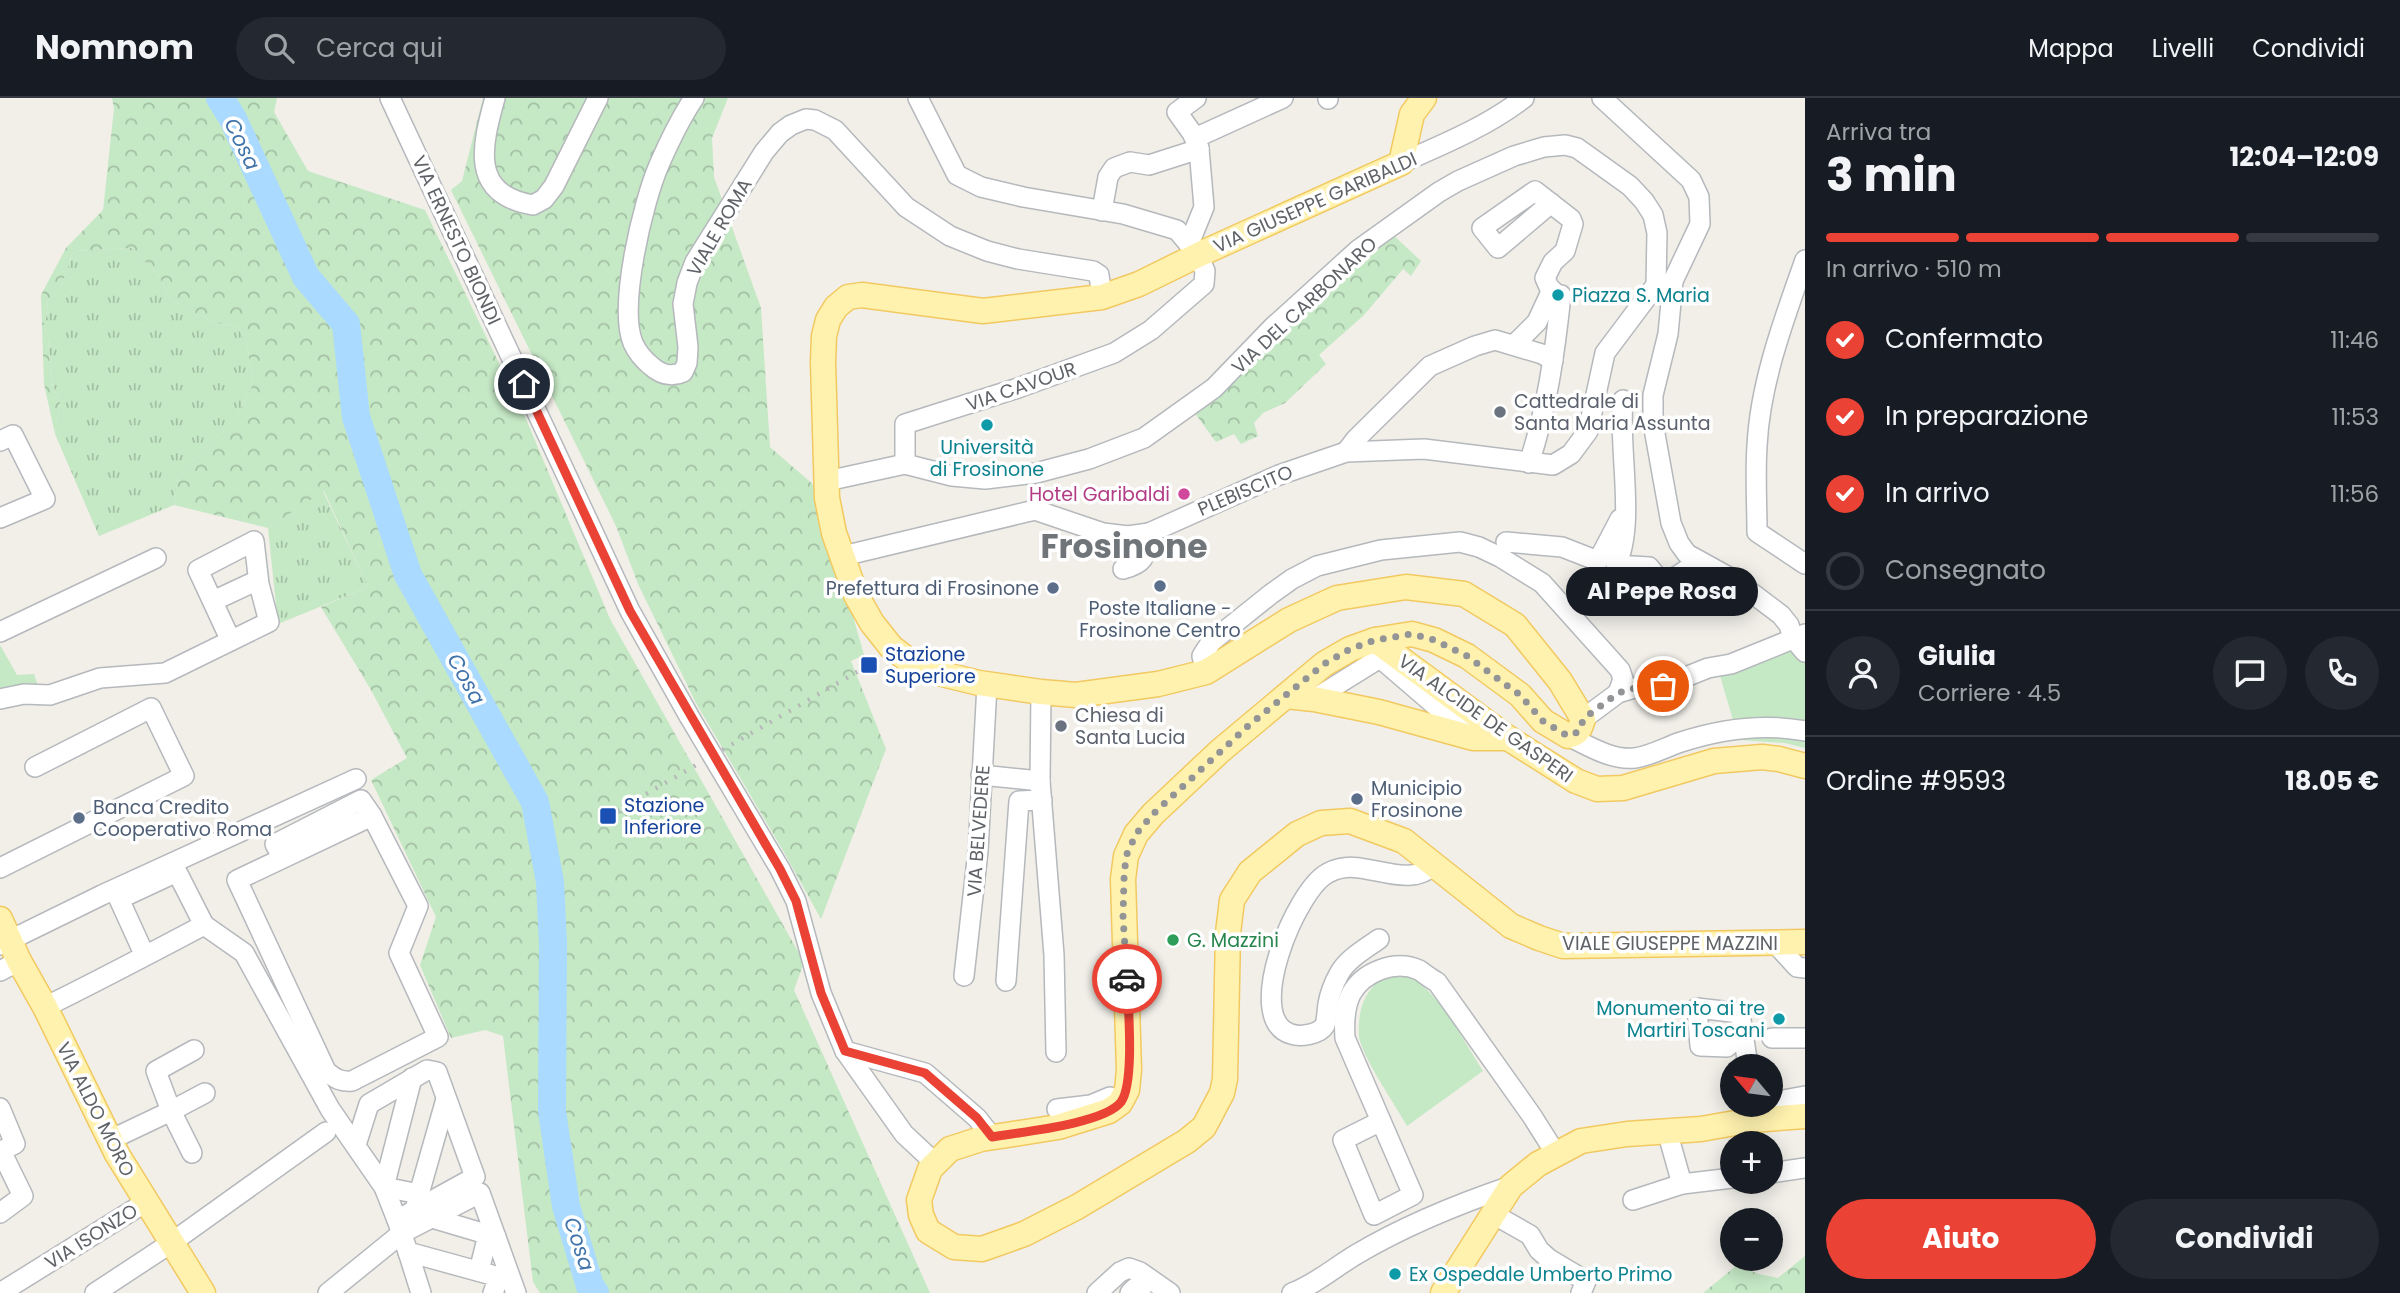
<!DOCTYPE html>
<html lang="it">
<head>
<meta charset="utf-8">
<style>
	body { margin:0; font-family:Poppins,sans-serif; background:#242831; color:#f1f3f6; height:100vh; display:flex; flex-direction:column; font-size:26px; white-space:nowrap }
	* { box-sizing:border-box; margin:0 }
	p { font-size:23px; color:#9ea1a6 }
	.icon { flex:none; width:38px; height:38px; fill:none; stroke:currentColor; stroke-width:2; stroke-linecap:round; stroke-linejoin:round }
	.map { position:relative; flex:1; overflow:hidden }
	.panel { display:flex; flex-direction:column; background:#171b24; width:595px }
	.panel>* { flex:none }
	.needle { width:46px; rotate:299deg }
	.controls { position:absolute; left:1720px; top:956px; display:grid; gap:14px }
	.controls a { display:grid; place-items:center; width:63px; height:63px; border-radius:50%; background:#171b24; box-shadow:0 4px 18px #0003; font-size:35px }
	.pin { position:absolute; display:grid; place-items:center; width:60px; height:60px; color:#fff; margin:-30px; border:4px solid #fff; border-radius:50%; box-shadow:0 2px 7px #0007 }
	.courier { position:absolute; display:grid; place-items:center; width:70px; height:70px; margin:-35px; border:5px solid #ea4335; border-radius:50%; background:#fff; color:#222; box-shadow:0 2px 9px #0007 }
	.bubble { position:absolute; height:49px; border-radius:24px; background:#171b24; box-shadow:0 4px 18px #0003; font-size:23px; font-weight:700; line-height:49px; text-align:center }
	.overview em { font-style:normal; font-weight:700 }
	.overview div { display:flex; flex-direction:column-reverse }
	.overview { display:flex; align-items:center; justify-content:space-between; height:119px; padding:0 21px }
	h1 { font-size:46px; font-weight:700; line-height:52px }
	.bar { display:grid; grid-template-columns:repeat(4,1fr); gap:10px 7px; align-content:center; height:84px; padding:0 21px }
	.bar i { height:9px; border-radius:5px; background:#363941 }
	.bar .selected { background:#ea4335 }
	.bar p { grid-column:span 4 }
	.line { display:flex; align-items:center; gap:18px; padding:0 21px; border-top:2px solid #363941 }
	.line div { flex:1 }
	.round { display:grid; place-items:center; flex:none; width:74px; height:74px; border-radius:37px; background:#242831 }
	ol { padding:0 21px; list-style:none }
	li { display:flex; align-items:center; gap:21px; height:77px }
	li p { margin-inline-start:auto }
	li .icon { padding:7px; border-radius:50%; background:#ea4335; color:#fff; stroke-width:4 }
	li:last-child { color:#9ea1a6 }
	li i { width:38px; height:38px; border:4px solid #363941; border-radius:50% }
	.primary-button { display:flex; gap:14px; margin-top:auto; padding:14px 21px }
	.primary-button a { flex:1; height:80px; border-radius:42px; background:#ea4335; color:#fff; font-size:28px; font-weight:700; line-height:80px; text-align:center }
	.primary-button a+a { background:#242831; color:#f1f3f6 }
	header { display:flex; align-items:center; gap:42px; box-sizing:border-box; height:98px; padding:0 35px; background:#171b24; border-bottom:2px solid #363941 }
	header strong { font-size:33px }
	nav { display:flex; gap:38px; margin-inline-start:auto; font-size:24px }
	.search { width:490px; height:63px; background:#242831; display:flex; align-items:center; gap:18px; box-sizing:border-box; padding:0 24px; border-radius:38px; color:#9ea1a6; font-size:26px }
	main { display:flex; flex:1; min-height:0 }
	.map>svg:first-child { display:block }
	.grass { fill:url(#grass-tufts) }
	.forest { fill:url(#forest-crowns) }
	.park { fill:#c5e8c5 }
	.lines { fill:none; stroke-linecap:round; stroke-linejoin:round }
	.river { stroke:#aadaff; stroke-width:28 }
	.minor-casing { stroke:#b5b8bc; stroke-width:22 }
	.major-casing { stroke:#f2c960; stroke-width:27 }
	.minor { stroke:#fff; stroke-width:19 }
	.major { stroke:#fff2af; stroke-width:24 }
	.rail { stroke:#b6b7b8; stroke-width:4.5; stroke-dasharray:2 9; stroke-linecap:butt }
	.minor-bridge-casing { stroke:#b5b8bc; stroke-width:22; stroke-linecap:butt }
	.minor-bridge { stroke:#fff; stroke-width:19 }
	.done { stroke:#929495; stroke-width:7; stroke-dasharray:0 12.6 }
	.route { stroke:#ea4335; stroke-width:9 }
	.culture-dot { fill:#0f9aa8; stroke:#fff; stroke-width:2.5 }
	.worship-dot { fill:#6b7280; stroke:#fff; stroke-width:2.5 }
	.hotel-dot { fill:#d1479c; stroke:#fff; stroke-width:2.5 }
	.service-dot { fill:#5c6f8a; stroke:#fff; stroke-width:2.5 }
	.transit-dot { fill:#1a4fb4; stroke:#fff; stroke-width:2.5 }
	.leisure-dot { fill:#2e9e5b; stroke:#fff; stroke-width:2.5 }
	.labels { text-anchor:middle; stroke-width:7; stroke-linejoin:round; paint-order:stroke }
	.street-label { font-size:19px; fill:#5f6368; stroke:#fff }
	.culture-label { font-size:19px; fill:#0d838f; stroke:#fff; text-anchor:start }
	.worship-label { font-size:19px; fill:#5b616d; stroke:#fff; text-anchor:start }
	.hotel-label { font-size:19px; fill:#b23c85; stroke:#fff; text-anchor:end }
	.service-label { font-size:19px; fill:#4e5e75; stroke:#fff; text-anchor:start }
	.transit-label { font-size:19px; fill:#164399; stroke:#fff; text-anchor:start }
	.leisure-label { font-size:19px; fill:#27864d; stroke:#fff; text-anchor:start }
	.water-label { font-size:21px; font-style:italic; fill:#4174aa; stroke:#fff }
	.town-label { font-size:33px; font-weight:bold; fill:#70757a; stroke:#fff }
</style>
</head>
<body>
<header>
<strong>Nomnom</strong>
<div class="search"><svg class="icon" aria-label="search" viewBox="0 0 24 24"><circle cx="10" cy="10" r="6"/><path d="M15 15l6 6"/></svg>Cerca qui</div>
<nav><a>Mappa</a><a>Livelli</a><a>Condividi</a></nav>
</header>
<main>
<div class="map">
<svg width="1805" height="1195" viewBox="0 0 1805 1195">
	<defs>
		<pattern id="grass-tufts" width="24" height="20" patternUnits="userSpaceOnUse" patternTransform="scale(1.75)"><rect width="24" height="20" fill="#c5e8c5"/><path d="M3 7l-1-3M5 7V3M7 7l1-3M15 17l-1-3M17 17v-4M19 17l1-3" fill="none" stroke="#a3c0a4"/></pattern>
		<pattern id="forest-crowns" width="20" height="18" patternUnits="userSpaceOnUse" patternTransform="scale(1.75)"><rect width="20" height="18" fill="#c5e8c5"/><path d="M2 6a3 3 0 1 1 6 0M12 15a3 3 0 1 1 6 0" fill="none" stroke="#a3c0a4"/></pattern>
	</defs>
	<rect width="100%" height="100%" fill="#f1efe8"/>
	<g class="grass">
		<polygon points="132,150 159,178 170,201 212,224 237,229 247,245 253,286 238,316 178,379 174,407 99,438 55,336 60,304 51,283 48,239 44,227 48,212 47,203 60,193 73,153"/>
		<polygon points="323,393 368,489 278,526 268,430"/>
	</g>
	<g class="forest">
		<polygon points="112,0 277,0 274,14 308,73 425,112 526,321 610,521 804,864 794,892 930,1195 540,1195 533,1184 503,938 485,932 451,940 420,867 436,819 371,682 407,660 371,592 321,509 368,489 324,393 268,430 174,407 178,379 238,316 253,286 247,245 237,229 212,224 170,201 159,178 132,150 73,153 60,193 47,203 48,212 44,227 48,239 51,283 60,304 55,336 44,286 41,197 66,150 103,112 114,11"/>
		<polygon points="483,0 728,0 712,40 714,79 761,210 770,349 816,389 864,557 851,563 886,651 821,821 785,756 696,605 638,486 616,428 451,92 462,83"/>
		<polygon points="1391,135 1421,163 1411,178 1403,171 1364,217 1319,257 1326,266 1285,305 1263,315 1254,325 1258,338 1241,346 1234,336 1216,344 1194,314"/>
		<polygon points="1805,1158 1805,1195 1703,1195 1737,1167 1759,1176 1778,1180"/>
	</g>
	<g class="park">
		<polygon points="0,547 17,577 34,576 40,594 0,595"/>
		<polygon points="1787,549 1805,564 1805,650 1785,645 1739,642 1720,578"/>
		<path d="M1403,875c36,16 59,66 80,98l-76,55c-14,-25 -39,-60 -47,-85 -2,-6 -1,-11 -1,-16 1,-28 15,-49 44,-52z"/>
	</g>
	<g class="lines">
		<polyline class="river" points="220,0 233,21 306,179 346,226 356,319 408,477 535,704 550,784 553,845 552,1013 566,1108 590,1188 595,1195"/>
		<g class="minor-casing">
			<g id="minor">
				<polyline points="390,0 630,513 689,618"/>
				<path d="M495,0c-13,47 -26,96 38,107l11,-6 10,-13 44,-88"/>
				<path d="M694,0c-14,21 -25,44 -35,67 -16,37 -41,141 -26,178 4,9 10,16 17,22 10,9 20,13 33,7l4,-9 1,-16 -5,-43 4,-21 8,-21 69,-110 16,-19 11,-8 15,-6 9,1 20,10 71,77 44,29 37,15 31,8 75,12 6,4 3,22"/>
				<polyline points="1196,0 1177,14 1192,35 1199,50"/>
				<polyline points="1602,0 1691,82 1699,99 1700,126 1673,183 1668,236 1653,297 1653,325 1671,425 1679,445 1687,456 1736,483 1781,517 1789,527 1793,540 1805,554"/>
				<polyline points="1328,1 1328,0"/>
				<polyline points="1195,40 1283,0"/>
				<path d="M1401,65c43,-19 85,-36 123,-65"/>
				<polyline points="1551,105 1498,150 1482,130 1535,93 1571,121 1573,126 1565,153 1553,164 1545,180 1549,189 1556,196"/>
				<polyline points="1102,113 1108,79 1114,70 1130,64 1149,67 1199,51 1204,109 1189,146"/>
				<path d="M1805,162c-21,59 -45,123 -48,186 -2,29 0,58 0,86l48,32"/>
				<path d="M1514,247l23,-23 13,-28 11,1c-6,57 -14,114 -32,168"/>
				<path d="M1623,302c-5,49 13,124 -7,165l33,2 13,16 15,-7 22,-15"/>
				<polyline points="0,343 13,337 45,401 0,420"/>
				<polyline points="1346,354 1356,341 1430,268 1475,248 1495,242 1542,256 1553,262"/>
				<polyline points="905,366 905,326 1018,290 1114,255 1151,232 1204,186 1205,173 1198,157 1177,132 1123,116 1023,99 981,89 957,77 918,0"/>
				<polyline points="827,383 905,366 952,378 985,381 1036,375 1089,361 1144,340 1214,290 1273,229 1358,152 1439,94 1458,83 1514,58 1544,49 1565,47 1577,50 1630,88 1644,103 1653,117 1657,135 1656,187"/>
				<polyline points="1506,444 1562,449 1598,463 1620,421"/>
				<polyline points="843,458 1035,412 1103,435 1128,438 1149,435 1279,377 1346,354 1424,351 1553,367 1571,356 1588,333 1605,255 1656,187"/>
				<path d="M1123,471c24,-6 22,-14 26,-36"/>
				<polyline points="213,503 258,482"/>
				<polyline points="0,534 156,460"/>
				<polyline points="1206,574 1202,558 1211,544 1271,496 1292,481 1317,468 1381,452 1460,444 1479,449 1500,459 1542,485 1620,572 1623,581 1618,595"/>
				<polyline points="1041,594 1040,683 1054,857 1056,954"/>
				<polyline points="0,601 24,596 50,597 100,580 165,575 269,524 259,486 254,443 198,472 231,543"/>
				<polyline points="1314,601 1380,560 1472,639"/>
				<polyline points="1583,621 1618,595 1638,589 1663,588 1708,570 1731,566 1805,536"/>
				<path d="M1568,638c19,9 44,25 67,22 15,-2 31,-11 46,-16 40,-13 82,-19 124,-11"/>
				<polyline points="981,677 1040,683"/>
				<path d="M372,718l46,90 -19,47 39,84 -86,44c-11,1 -17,-2 -26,-10l-89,-191z"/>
				<polyline points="282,759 275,746 361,702 372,718"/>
				<polyline points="0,770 184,678 151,610 35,669"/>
				<polyline points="780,771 796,803 821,895 845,953 904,1036 935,1065"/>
				<polyline points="204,827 244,855 330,1011 384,1089 397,1122"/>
				<path d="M1379,841c-14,10 -32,20 -40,35 -5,9 -9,19 -11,30 -1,6 -1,15 -3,21 -6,10 -25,12 -34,9 -49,-15 5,-145 37,-161 28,-15 55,5 83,2 9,0 18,-6 25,-10"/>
				<polyline points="1775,845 1797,869 1805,870"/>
				<polyline points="0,847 102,797 356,681"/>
				<polyline points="0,873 19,863"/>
				<polyline points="964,878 978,753 987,587"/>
				<polyline points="1006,883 1019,703 1042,702"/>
				<path d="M45,909c53,-26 106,-54 159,-82l-27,-53 -58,27 26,57"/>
				<polyline points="1743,934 1727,949 1700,948 1697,910 1740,915 1748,968"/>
				<polyline points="1772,940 1805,940"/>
				<polyline points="194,952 156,973 171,1013 205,995"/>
				<polyline points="845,953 925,975 977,1020 992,1039"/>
				<polyline points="412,980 384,1089 419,1096 415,1112"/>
				<polyline points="1751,1006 1752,1022 1783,1002 1805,998"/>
				<polyline points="0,1010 15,1046 1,1053 23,1098 0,1115"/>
				<polyline points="1057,1011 1091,1007 1110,999"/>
				<path d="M1381,1023l-38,19 31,75 39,-20 -68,-157c-1,-15 -1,-30 6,-44 12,-22 44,-35 68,-24 6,4 12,9 18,12l95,134 24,38"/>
				<polyline points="1667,1033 1682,1086 1732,1080"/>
				<polyline points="110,1042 171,1013 192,1055"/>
				<polyline points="356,1047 369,1006 427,972 437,974 475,1079 397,1122 408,1154 499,1179 493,1195"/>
				<polyline points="1771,1075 1805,1070"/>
				<polyline points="419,1096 446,1001"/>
				<polyline points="1633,1102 1682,1086"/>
				<polyline points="1493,1116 1530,1137 1539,1152 1549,1161 1586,1183 1581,1195"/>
				<polyline points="432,1120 496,1139"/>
				<polyline points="408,1154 421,1195"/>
				<polyline points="479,1173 488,1137"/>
				<polyline points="0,1195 146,1104"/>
				<polyline points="95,1195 171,1145 326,1034"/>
				<polyline points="328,1195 402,1135 480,1095 516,1195"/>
				<polyline points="1097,1195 1120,1174 1129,1170 1140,1174 1170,1195"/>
				<polyline points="1130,1195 1135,1190 1141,1195"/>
				<path d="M1292,1195c24,-9 43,-26 65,-39 49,-29 101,-50 154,-68"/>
			</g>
		</g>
		<g class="major-casing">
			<g id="major">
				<path d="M1424,0l-12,16 -11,49 -203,92 -59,29 -37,13 -119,14 -121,-16 -14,2 -12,10 -8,13 -4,16 -1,26 4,136 7,35 22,62 16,28 19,24 17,13 34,14 37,9 62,9 35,3 82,-11 48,-12 83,-52 48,-22 69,-11 58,7 51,31 45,56 23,38c-3,10 -4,14 -15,17l-25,-15 -23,-26 -53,-39 -33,-16 -22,-6 -37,6 -25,9 -26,15 -104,87 -67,63 -17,20 -10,22 -3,23 6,191 -2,20 -7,13 -11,8 -51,16 -77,12 -31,10 -20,20 -11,31 2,15 7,16 26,16 28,2 42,-15 53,-27 110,-66 17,-14 18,-34 3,-14 3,-146 4,-33 18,-28 47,-38 24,-11 29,-2 54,20 107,85 28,12 24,8 242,-4"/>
				<polyline points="1375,542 1508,640 1576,683 1597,691 1623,690 1714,663 1762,659 1779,661 1805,668"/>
				<polyline points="1286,598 1314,601 1379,614 1473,640 1508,640"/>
				<polyline points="0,821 19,863 45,909 117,1056 203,1195"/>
				<polyline points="1443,1195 1511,1088 1538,1066 1581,1043 1627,1036 1701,1031 1752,1022 1805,1018"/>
			</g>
		</g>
		<use href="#minor" class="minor"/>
		<use href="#major" class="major"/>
		<polyline class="rail" points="608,718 869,567"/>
		<g class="minor-bridge-casing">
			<polyline id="minor-bridge" points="689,618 780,771"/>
		</g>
		<use href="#minor-bridge" class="minor-bridge"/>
	</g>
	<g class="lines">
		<path class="done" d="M1127,881l-4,-62 1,-38 2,-23 10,-22 17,-20 95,-88 76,-62 26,-15 25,-9 37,-6 22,6 33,16 53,39 23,26 25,15c11,-3 13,-7 15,-17l35,-26 20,-6 25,-1"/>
		<path class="route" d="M524,286l106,227 150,258 16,32 25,92 24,58 80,22 52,45 15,19c28,-5 112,-13 129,-35 14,-19 7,-97 6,-123"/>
	</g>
	<g class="culture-dot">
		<circle cx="1558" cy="197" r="7"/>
		<circle cx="987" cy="327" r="7"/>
		<circle cx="1779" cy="921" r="7"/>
		<circle cx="1395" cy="1176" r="7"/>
	</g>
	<g class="worship-dot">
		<circle cx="1500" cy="314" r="7"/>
		<circle cx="1061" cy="628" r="7"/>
	</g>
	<circle class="hotel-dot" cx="1184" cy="396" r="7"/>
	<g class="service-dot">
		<circle cx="1160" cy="488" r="7"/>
		<circle cx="1053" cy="490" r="7"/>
		<circle cx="1357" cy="701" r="7"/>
		<circle cx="79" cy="720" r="7"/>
	</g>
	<g class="transit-dot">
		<rect x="860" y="558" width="18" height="18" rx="3.5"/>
		<rect x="599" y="709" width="18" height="18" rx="3.5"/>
	</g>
	<circle class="leisure-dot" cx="1173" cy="842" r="7"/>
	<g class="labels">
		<g class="street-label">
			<text transform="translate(1315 104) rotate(-24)" y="7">VIA GIUSEPPE GARIBALDI</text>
			<text transform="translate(719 129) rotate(-60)" y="7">VIALE ROMA</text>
			<text transform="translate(457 142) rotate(65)" y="7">VIA ERNESTO BIONDI</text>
			<text transform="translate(1304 207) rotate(-43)" y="7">VIA DEL CARBONARO</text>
			<text transform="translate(1021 288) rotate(-19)" y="7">VIA CAVOUR</text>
			<text transform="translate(1245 392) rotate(-23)" y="7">PLEBISCITO</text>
			<text transform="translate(1486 620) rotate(35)" y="7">VIA ALCIDE DE GASPERI</text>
			<text transform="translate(978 733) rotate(-86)" y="7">VIA BELVEDERE</text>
			<text x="1670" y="852">VIALE GIUSEPPE MAZZINI</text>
			<text transform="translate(96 1011) rotate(63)" y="7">VIA ALDO MORO</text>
			<text transform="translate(91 1138) rotate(-32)" y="7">VIA ISONZO</text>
		</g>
		<g class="culture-label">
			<text x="1572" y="204">Piazza S. Maria</text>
			<text x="987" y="356" text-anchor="middle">Università<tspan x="987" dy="22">di Frosinone</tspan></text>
			<text x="1765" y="917" text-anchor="end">Monumento ai tre<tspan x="1765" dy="22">Martiri Toscani</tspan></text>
			<text x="1409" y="1183">Ex Ospedale Umberto Primo</text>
		</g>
		<g class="worship-label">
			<text x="1514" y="310">Cattedrale di<tspan x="1514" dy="22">Santa Maria Assunta</tspan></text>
			<text x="1075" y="624">Chiesa di<tspan x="1075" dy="22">Santa Lucia</tspan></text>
		</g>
		<g class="hotel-label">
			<text x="1170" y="403">Hotel Garibaldi</text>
		</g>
		<g class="service-label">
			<text x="1039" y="497" text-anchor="end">Prefettura di Frosinone</text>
			<text x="1160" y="517" text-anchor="middle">Poste Italiane -<tspan x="1160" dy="22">Frosinone Centro</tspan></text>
			<text x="1371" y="697">Municipio<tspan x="1371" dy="22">Frosinone</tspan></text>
			<text x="93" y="716">Banca Credito<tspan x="93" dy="22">Cooperativo Roma</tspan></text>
		</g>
		<g class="transit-label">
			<text x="885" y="563">Stazione<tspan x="885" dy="22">Superiore</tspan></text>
			<text x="624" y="714">Stazione<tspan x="624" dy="22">Inferiore</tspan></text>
		</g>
		<g class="leisure-label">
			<text x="1187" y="849">G. Mazzini</text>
		</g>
		<g class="water-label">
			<text transform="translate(242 46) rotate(64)" y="7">Cosa</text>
			<text transform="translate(466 581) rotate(61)" y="7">Cosa</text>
			<text transform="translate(579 1146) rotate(72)" y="7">Cosa</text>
		</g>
		<g class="town-label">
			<text x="1124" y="460">Frosinone</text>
		</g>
	</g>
</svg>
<div class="controls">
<a><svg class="needle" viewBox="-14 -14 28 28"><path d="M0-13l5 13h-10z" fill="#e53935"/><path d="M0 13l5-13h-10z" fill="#9ea1a6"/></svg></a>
<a>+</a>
<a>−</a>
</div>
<div class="pin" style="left:1663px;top:588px;background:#ea580c"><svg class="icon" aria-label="bag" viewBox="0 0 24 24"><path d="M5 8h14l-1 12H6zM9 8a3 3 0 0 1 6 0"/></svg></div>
<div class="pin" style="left:524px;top:286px;background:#1f2937"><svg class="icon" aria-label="home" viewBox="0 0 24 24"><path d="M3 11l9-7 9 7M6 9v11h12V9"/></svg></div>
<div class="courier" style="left:1127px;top:881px"><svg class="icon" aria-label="car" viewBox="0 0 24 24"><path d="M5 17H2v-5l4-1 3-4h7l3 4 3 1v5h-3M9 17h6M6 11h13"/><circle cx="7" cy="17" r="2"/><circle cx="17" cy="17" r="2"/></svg></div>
<div class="bubble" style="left:1566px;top:469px;width:192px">Al Pepe Rosa</div>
</div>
<section class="panel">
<div class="overview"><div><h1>3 min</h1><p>Arriva tra</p></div><em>12:04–12:09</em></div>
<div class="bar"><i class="selected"></i><i class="selected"></i><i class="selected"></i><i></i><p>In arrivo · 510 m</p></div>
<ol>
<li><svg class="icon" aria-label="check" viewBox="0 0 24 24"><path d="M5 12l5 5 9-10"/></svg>Confermato<p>11:46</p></li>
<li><svg class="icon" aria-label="check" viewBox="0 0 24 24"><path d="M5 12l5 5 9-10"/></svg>In preparazione<p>11:53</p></li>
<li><svg class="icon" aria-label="check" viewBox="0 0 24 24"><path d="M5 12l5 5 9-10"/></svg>In arrivo<p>11:56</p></li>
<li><i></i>Consegnato</li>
</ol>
<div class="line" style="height:126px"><a class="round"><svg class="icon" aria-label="person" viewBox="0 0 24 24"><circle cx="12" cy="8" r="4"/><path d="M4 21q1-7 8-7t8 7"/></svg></a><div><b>Giulia</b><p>Corriere · 4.5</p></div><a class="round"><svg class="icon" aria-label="chat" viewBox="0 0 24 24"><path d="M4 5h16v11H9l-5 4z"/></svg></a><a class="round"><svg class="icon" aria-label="phone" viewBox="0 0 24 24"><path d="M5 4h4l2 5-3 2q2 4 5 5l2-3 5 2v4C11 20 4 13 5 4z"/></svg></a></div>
<div class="line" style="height:91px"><div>Ordine #9593</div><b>18.05 €</b></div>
<div class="primary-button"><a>Aiuto</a><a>Condividi</a></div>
</section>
</main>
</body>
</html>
